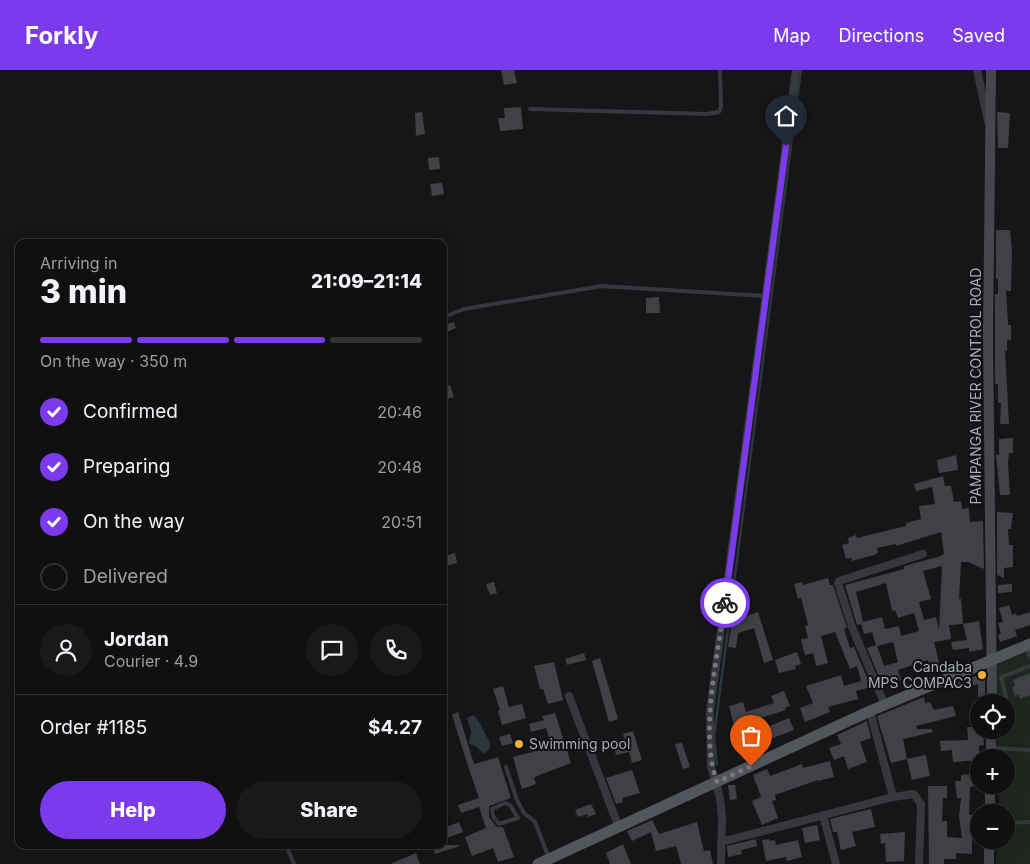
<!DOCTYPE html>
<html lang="en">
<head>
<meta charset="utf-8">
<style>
	body { margin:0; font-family:Inter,sans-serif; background:#19191b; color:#f1f3f6; height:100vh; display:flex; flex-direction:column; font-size:19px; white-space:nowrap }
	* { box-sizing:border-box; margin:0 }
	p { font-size:16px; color:#9c9d9f }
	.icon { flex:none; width:28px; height:28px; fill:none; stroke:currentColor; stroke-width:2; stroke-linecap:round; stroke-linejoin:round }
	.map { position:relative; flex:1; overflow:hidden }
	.drawer { position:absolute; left:15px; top:169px; width:432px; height:610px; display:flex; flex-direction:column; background:#101012; border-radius:10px; box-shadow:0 5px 20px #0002,0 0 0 1px #303032 }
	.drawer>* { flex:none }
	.buttons { position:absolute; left:970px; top:624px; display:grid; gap:10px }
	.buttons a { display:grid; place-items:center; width:45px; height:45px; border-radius:50%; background:#101012; box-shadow:0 5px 20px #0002,0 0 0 1px #303032; font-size:25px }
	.pin { position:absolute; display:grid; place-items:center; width:42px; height:42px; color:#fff; margin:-51px -21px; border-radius:50% 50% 50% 0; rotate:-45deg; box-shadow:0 0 5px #0007 }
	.pin .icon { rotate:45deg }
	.courier { position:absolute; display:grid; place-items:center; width:50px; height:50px; margin:-25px; border:4px solid #7c3aed; border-radius:50%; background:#fff; color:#222; box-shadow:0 1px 6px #0007 }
	.overview em { font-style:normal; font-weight:800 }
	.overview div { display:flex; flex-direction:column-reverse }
	.overview { display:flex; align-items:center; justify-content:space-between; height:85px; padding:0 25px }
	h1 { font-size:32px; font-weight:800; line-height:38px }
	.bar { display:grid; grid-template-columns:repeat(4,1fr); gap:8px 5px; align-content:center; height:60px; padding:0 25px }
	.bar i { height:6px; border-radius:4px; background:#303032 }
	.bar .current { background:#7c3aed }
	.bar p { grid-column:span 4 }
	.line { display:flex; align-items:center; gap:12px; padding:0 25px; border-top:1px solid #303032 }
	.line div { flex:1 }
	.round { display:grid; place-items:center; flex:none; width:52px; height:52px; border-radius:26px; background:#19191b }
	ol { padding:0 25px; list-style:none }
	li { display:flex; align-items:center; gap:15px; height:55px }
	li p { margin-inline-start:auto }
	li .icon { padding:5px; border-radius:50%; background:#7c3aed; color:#fff; stroke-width:4 }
	li:last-child { color:#9c9d9f }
	li i { width:28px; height:28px; border:2px solid #303032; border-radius:50% }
	.primary-button { display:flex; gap:10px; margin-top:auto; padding:10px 25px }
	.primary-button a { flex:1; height:58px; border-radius:30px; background:#7c3aed; color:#fff; font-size:20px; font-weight:800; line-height:58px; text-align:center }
	.primary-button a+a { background:#19191b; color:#f1f3f6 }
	header { display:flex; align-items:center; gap:30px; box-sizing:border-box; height:70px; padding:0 25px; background:#7c3aed; color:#fff }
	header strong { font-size:24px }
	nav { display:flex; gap:28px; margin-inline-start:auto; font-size:18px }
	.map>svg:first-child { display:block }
	.green { fill:#1e261f }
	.water { fill:#2c353c }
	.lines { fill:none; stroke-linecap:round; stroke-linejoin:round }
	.stream { stroke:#2c353c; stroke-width:2.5 }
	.building { fill:#404145; fill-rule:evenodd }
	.service { stroke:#37383d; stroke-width:4 }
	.minor { stroke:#37383d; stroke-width:8 }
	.secondary { stroke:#45474d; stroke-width:10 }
	.primary { stroke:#53555c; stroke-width:11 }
	.done { stroke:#757880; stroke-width:5; stroke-dasharray:0 9 }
	.route { stroke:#7c3aed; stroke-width:6 }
	.poi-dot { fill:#f2b134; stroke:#111113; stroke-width:2 }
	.labels { text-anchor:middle; stroke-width:4; stroke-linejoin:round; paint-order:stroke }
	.street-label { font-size:14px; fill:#a8adb8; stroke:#111113 }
	.poi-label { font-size:14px; fill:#a8adb8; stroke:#111113; text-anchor:end }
</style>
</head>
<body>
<header>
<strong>Forkly</strong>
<nav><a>Map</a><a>Directions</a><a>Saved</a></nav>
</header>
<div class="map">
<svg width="1030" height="794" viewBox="0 0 1030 794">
	<rect width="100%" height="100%" fill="#161618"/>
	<polygon class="green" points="1030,577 1030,794 996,794 997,770 1006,770 1006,742 999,742 998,715 1006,715 1006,688 997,687 997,660 1006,660 1006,632 996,632 994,592"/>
	<path class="water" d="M473,645c8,6 11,19 17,27v6l-6,6 -9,-8 -6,-2 2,-13 -4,-13z"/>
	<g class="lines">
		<polyline class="stream" points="717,695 714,666 801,0"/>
	</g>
	<g class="building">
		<polygon points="501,0 514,0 517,13 504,15"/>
		<polygon points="521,37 523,59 500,61 498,48 505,48 504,38"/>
		<polygon points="422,42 425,64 416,66 415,43"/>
		<polygon points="997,42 1010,43 1008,78 998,78"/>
		<polygon points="439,87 440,99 429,100 428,88"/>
		<polygon points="442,113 444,124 432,126 430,114"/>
		<polygon points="996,160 1010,160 1012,182 1011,221 1006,221 1008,255 1011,255 1011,270 1007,270 1007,281 1005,281 1009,354 1000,354 1001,333 998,333 998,314 995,314 995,224 998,224 998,209 996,209"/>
		<polygon points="659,227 660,243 646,243 646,228"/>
		<polygon points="454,252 456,258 444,263 444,255"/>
		<polygon points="450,315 454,327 446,329 444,317"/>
		<polygon points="1013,368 1013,383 1009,383 1008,393 1010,425 1000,425 996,385 999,385 999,369"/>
		<polygon points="956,385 958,400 939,403 937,390"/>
		<path d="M943,406l2,10h6l3,16 7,-1 1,8 7,-1 1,14 13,-1 1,48 -16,-7h-7l-2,37h2l2,25 -14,1 2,14 -17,3 5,21 -10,2 -1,-5 -30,10 3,10 -19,4 -15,-36 9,-3 -4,-13 -8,2 -3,-10 -4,1 -12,-40 59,-16v-3l37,-10 3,-2 -3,-22 -45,14v-2l-19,4 1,5 -4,2 -22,6 -1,-3 -5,1 -4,-14 7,-2 -1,-5 8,-3 1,3 49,-12v-3l15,-4 -2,-13 16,-2 -3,-17 -16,4 -2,-7zM942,496l-3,64 -3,-13 -12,3 -5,-18 12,-3 -8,-28zM886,513l6,28 3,-1 3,8 16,-5 5,18 -18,5 -2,-10 -14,3 -3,-12 -19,5 -7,-30zM893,572l5,20 -14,4 -7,-20z"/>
		<polygon points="997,442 1013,443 1011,459 1008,459 1009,475 1013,475 1013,497 1004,498 1004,508 997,505"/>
		<polygon points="455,483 457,493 446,496 444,486"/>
		<polygon points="828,508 830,515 833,515 847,558 844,559 850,578 854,577 871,617 856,621 858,629 828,637 830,642 805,652 800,638 813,633 806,616 841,605 844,616 861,611 857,596 850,599 835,562 821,566 828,593 816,596 813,583 805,585 801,569 808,568 805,556 808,555 801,528 798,529 794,514 802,512 803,515"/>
		<polygon points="494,512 497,523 490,525 486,514"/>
		<polygon points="1012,514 1012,522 998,523 998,515"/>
		<polygon points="1009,535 1012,545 1016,543 1017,546 1030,542 1030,555 1015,560 1017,566 1000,572 998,565 1001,564 998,553 1003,552 999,538"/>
		<polygon points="758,542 773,590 764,593 754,558 738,563 736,578 728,577 732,551"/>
		<polygon points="979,551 983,579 969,582 969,578 953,580 951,572 967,570 963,554"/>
		<polygon points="797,582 801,594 795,596 796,599 779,603 775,590"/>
		<polygon points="584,583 586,590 567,595 565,589"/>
		<polygon points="600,588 618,649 609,652 592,591"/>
		<polygon points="554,592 563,630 548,634 543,619 540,619 534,596"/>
		<polygon points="985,603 985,626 978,627 978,614 960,619 958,612"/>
		<polygon points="1030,603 1030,625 1020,629 1019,625 1015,626 1012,617 1015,616 1013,610"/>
		<polygon points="503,616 509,637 522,634 526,648 502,655 498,641 500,640 493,619"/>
		<polygon points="784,621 790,636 785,638 786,640 734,656 729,636 743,632 746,642 774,633 771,626"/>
		<polygon points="924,627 925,633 930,632 934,640 953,636 956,646 916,656 917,659 932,659 933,662 903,669 907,689 926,685 930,706 912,710 907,689 891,693 877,646"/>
		<polygon points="458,642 474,694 468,696 452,645"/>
		<polygon points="555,643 571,693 537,706 534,708 536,714 522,719 513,687 552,677 546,658 531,662 529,654 544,650 542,646"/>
		<polygon points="789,648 794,660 743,679 739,669"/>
		<polygon points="867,651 871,668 860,672 867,692 848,699 844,686 834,690 829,678 841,674 837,665"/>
		<polygon points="967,657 979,657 979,660 983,660 984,675 979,676 979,690 953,692 952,680 941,681 940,671 968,670"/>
		<polygon points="633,661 642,690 632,693 629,682 616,685 613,672 625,669 623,664"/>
		<polygon points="510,664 513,673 502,676 499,667"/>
		<polygon points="682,673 690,697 683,699 675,674"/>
		<polygon points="498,687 511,728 489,736 489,747 497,757 503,757 514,787 498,792 493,778 472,786 465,767 486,758 479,737 461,743 458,735 479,728 468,696"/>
		<polygon points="830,691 834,707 818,711 818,710 775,725 776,730 772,731 778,748 762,755 752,731 761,727 753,705 767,699 770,706 802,694 803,698"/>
		<polygon points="632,700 640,723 622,728 623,732 616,734 606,708"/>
		<polygon points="973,704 974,716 970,717 969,745 979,745 979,763 972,764 972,784 956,783 956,789 944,789 944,794 929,794 928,716 947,716 947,728 943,728 942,751 947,751 947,767 962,768 959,746 961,728 957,728 955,711 961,711 961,705"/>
		<polygon points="728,715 735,715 737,729 730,730"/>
		<polygon points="591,734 596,744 588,747 587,744 578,747 575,740"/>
		<polygon points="871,739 875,757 852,762 856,776 841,780 837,762 833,762 830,749"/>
		<polygon points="652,750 659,764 697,752 704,781 710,780 713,794 681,794 676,776 656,781 651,762 632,771 627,761"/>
		<polygon points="459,752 463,762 444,769 444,758"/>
		<polygon points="817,755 820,770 805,773 802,758"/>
		<polygon points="905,762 904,791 886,792 885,773 881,774 880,764"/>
		<polygon points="756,769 757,776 741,780 742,784 728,787 727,776"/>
		<polygon points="769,769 769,771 775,770 776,775 798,770 802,787 787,791 786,787 766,791 762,770"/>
		<polygon points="623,774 631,794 610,794 606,783"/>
		<polygon points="432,775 459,775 460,776 435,784"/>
		<polygon points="416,783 420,794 392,794 392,793"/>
	</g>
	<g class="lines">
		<g class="service">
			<polyline points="530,39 707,44 719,42 721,37 720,0"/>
			<polyline points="444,247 464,239 602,216 765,226"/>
			<polyline points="1027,578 1030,587"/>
			<polyline points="1006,627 1001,607 1030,596"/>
			<polyline points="993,678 1030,680"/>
			<polyline points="506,697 517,730 524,743 535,752 549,788"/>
			<polygon points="505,733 510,735 518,748 499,754 493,746 492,739"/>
			<polyline points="1006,753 1030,752"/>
			<polyline points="286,775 294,794"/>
		</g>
		<g class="minor">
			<polyline points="977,0 988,51"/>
			<polyline points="569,626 619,758"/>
			<polyline points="885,635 852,557 838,513 839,511 923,484"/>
			<polyline points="870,641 893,727"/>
			<polyline points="823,745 836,794"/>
			<polyline points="721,772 893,727 914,724 921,734 919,794"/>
			<polyline points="721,794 722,747 720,728 711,697 710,641 796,0"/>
		</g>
		<g class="secondary">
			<polyline points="991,0 988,267 992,632"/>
			<polyline points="991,688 991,660"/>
			<polyline points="990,742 990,715"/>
			<polyline points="989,794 989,770"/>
		</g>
		<polyline class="primary" points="538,794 870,641 1030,574"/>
	</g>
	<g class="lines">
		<path class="done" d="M725,533c-7,51 -26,131 -8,179l34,-16"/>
		<polyline class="route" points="725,533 786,76"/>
	</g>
	<g class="poi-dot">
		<circle cx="982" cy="605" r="5"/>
		<circle cx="519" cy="674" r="5"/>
	</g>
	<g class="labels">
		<g class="street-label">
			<text transform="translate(976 316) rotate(-90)" y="5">PAMPANGA RIVER CONTROL ROAD</text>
		</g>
		<g class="poi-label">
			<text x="972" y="602">Candaba<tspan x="972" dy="16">MPS COMPAC3</tspan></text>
			<text x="529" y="679" text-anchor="start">Swimming pool</text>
		</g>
	</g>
</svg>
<div class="buttons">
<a><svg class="icon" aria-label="locate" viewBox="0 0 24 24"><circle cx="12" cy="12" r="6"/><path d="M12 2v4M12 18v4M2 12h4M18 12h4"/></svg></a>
<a>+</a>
<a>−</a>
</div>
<div class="pin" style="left:751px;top:696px;background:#ea580c"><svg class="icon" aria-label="bag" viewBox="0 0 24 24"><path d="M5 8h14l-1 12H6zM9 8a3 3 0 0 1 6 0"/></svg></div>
<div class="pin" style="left:786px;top:76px;background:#1f2937"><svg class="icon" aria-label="home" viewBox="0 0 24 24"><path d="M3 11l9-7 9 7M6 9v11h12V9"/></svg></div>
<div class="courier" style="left:725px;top:533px"><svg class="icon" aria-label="bike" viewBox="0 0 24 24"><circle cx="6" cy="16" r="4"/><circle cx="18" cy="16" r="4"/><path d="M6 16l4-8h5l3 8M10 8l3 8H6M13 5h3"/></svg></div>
<section class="drawer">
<div class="overview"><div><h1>3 min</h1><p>Arriving in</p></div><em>21:09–21:14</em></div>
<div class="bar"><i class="current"></i><i class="current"></i><i class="current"></i><i></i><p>On the way · 350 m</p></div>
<ol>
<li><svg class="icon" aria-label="check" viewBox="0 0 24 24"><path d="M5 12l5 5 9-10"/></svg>Confirmed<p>20:46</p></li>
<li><svg class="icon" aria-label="check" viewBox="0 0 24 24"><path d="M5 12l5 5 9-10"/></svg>Preparing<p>20:48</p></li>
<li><svg class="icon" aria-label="check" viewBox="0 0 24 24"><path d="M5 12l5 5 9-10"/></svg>On the way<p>20:51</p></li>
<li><i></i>Delivered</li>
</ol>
<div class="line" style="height:90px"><a class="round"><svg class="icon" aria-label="person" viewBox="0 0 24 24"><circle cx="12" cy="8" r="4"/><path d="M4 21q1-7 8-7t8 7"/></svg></a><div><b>Jordan</b><p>Courier · 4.9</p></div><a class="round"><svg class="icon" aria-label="chat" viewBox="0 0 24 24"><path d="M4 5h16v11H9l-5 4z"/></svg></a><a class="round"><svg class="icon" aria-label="phone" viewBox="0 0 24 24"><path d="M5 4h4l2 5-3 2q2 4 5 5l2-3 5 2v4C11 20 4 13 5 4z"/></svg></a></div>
<div class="line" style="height:65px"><div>Order #1185</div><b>$4.27</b></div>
<div class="primary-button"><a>Help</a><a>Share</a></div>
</section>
</div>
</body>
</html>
